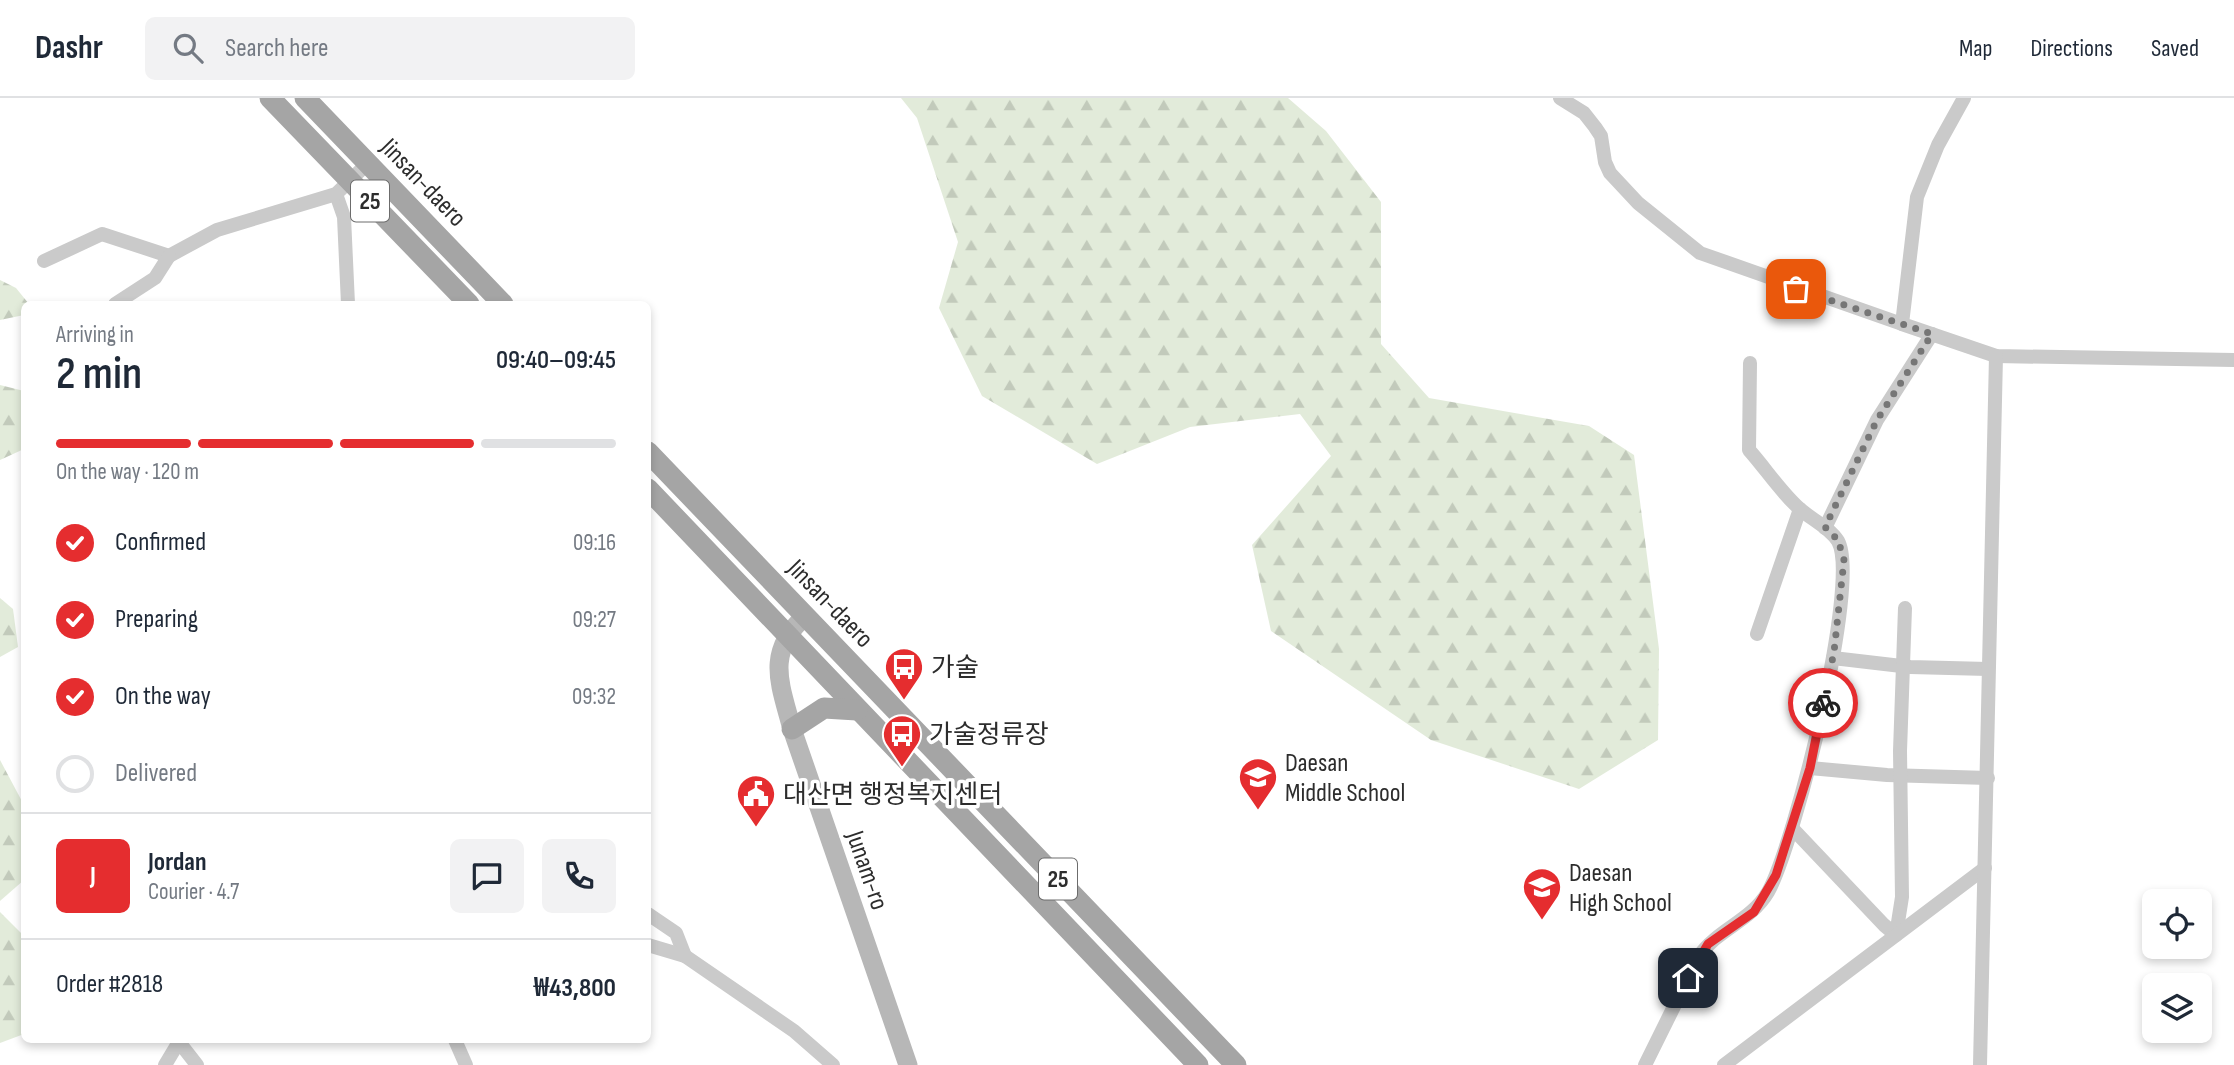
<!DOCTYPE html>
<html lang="en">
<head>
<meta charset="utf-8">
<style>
	body { margin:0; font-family:"Sofia Sans Condensed","Noto Sans KR",sans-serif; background:#f2f2f3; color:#1f2937; height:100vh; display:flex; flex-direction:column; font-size:26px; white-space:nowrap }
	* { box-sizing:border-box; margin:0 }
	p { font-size:23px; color:#747a83 }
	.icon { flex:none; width:38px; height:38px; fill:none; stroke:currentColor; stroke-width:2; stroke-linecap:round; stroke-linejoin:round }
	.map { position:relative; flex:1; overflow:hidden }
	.panel { position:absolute; left:21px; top:203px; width:630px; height:742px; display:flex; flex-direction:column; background:#fff; border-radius:10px; box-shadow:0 4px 10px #0003 }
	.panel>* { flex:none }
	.tools { position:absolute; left:2142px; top:791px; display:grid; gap:14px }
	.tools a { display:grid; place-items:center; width:70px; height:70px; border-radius:10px; background:#fff; box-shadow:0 4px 10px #0003; font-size:35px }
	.pin { position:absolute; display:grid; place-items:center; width:60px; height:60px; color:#fff; margin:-30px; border-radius:14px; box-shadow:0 4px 10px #0006 }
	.courier { position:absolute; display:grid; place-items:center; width:70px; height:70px; margin:-35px; border:5px solid #e52d2f; border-radius:50%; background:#fff; color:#222; box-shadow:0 2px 9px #0007 }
	.head em { font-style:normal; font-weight:600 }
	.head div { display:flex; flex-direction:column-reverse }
	.head { display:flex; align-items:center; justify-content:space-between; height:119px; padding:0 35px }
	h1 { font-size:46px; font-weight:600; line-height:52px }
	.bar { display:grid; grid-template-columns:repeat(4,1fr); gap:10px 7px; align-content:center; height:84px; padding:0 35px }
	.bar i { height:9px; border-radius:5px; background:#e0e1e3 }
	.bar .selected { background:#e52d2f }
	.bar p { grid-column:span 4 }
	.line { display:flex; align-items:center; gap:18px; padding:0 35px; border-top:2px solid #e0e1e3 }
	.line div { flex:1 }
	.round { display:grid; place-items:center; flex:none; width:74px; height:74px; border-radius:10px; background:#f2f2f3 }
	ol { padding:0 35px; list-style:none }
	li { display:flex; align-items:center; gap:21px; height:77px }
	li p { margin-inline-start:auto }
	li .icon { padding:7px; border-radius:50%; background:#e52d2f; color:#fff; stroke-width:4 }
	li:last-child { color:#747a83 }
	li i { width:38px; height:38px; border:4px solid #e0e1e3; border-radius:50% }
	header { display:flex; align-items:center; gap:42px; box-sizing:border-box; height:98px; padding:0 35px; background:#fff; border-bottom:2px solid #e0e1e3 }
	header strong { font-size:33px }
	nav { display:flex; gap:38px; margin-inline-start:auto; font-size:24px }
	.search { width:490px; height:63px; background:#f2f2f3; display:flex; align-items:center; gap:18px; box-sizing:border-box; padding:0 24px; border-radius:10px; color:#747a83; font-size:26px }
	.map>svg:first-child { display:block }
	.forest { fill:url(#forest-firs) }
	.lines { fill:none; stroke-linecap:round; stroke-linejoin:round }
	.street { stroke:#cacaca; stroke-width:14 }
	.secondary { stroke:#b7b7b7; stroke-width:19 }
	.primary { stroke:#a5a5a5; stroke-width:21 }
	.done { stroke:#767676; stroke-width:7; stroke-dasharray:0 12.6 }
	.route { stroke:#e52d2f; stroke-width:9 }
	.labels { text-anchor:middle; stroke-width:7; stroke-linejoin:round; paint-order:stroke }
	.shield { fill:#fff; stroke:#6c6c6c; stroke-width:2 }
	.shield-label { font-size:24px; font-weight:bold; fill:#2d2d2d }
	.street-label { font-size:26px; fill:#2d2d2d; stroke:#fff }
	.poi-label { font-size:26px; fill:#2d2d2d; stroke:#fff; text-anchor:start }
</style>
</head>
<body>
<header>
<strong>Dashr</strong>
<div class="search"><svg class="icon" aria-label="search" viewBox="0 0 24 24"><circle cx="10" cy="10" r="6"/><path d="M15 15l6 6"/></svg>Search here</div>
<nav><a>Map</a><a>Directions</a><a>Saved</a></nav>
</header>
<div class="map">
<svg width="2234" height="967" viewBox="0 0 2234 967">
	<defs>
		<pattern id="forest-firs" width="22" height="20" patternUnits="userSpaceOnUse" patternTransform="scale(1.75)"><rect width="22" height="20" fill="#e2ebda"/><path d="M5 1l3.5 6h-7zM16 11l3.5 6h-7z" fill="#c2cabb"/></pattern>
	</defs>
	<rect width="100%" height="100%" fill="#fff"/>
	<g class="forest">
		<polygon points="901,0 1288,0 1326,33 1381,104 1381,246 1429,300 1589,328 1634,357 1659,551 1658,642 1579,691 1431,642 1271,533 1252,447 1331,358 1300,316 1190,329 1097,366 982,298 939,210 958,144 917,20"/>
		<polygon points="0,182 16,190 29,206 24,206 24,217 0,222"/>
		<polygon points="0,287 24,293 24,351 0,362"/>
		<polygon points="0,500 13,511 18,549 0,559"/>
		<polygon points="0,662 24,707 24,782 0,803"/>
		<polygon points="0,814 24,838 24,936 0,945"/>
	</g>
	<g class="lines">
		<g class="street">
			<polyline points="1560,0 1584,15 1595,29 1601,38 1605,64 1610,75 1638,105 1700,155 1902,226"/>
			<polyline points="1964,0 1938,47 1917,99 1902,226 1996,258 2234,262"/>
			<polyline points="336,96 344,119 348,206"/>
			<polyline points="44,163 102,136 169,158 217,132 336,96 367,66"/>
			<polyline points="115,206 155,180 169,158"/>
			<polyline points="1825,430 1877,322 1932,236"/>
			<polyline points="1757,536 1800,411"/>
			<polyline points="1833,560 1910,569 1988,571"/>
			<polyline points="1810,670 1887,677 1988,680"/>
			<polyline points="1792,730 1884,827 1896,837 1902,799 1900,653 1905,510"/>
			<polyline points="648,816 676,835 685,858"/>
			<polyline points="648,847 685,858 794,933 833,967"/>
			<polyline points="455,942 466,967"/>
			<polyline points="179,944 197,967"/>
			<polyline points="165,967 180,942"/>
			<path d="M1645,967l54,-109c19,-27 52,-35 69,-64 26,-46 93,-310 70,-351 -8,-13 -25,-21 -37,-31 -19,-16 -35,-41 -52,-60l1,-87"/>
			<polyline points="1724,967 1985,770"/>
			<polyline points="1980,967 1996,258"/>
		</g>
		<path class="secondary" d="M805,518c-40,37 -25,67 -13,113l116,336"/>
		<g class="primary">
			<polyline points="270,0 469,206"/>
			<polyline points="305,0 503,206"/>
			<polyline points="648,354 1236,967"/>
			<polyline points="648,391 1198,967"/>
			<polyline points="792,631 824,610 857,612"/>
		</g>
	</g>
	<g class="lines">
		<polyline class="done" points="1796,191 1932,236 1877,322 1825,429 1838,442 1844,462 1834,554 1823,605"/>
		<polyline class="route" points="1688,880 1708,846 1754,814 1776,777 1810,670 1823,605"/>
	</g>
	<defs>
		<g id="bus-pin" transform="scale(2.0125)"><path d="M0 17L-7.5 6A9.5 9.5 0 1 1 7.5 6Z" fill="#e52d2f" stroke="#fff"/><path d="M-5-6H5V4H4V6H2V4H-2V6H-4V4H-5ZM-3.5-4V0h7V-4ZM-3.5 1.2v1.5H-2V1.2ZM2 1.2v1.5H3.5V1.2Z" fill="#fff"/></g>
		<g id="school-pin" transform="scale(2.0125)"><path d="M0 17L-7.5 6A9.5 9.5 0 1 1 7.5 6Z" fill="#e52d2f" stroke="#fff"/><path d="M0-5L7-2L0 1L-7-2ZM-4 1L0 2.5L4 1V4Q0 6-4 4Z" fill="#fff"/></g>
		<g id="civic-pin" transform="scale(2.0125)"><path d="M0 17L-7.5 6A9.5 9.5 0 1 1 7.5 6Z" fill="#e52d2f" stroke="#fff"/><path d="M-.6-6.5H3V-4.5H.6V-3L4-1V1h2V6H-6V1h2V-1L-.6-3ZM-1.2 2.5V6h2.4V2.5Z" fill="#fff"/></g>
	</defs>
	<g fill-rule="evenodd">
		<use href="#bus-pin" x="904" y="569"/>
		<use href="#bus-pin" x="902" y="636"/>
		<use href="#school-pin" x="1258" y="679"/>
		<use href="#civic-pin" x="756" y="696"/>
		<use href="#school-pin" x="1542" y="789"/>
	</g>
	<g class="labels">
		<g class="shield">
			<rect x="351" y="82.5" width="38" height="41" rx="5"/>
			<rect x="1039" y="760.5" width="38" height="41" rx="5"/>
		</g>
		<g class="shield-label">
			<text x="370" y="111">25</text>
			<text x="1058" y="789">25</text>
		</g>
		<g class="street-label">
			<text transform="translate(424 84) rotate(46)" y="9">Jinsan-daero</text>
			<text transform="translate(831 505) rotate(46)" y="9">Jinsan-daero</text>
			<text transform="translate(868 772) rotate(71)" y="9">Junam-ro</text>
		</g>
		<g class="poi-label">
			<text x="931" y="578">가술</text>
			<text x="929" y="645">가술정류장</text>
			<text x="1285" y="673">Daesan<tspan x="1285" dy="30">Middle School</tspan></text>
			<text x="783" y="705">대산면 행정복지센터</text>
			<text x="1569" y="783">Daesan<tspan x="1569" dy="30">High School</tspan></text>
		</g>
	</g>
</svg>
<div class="tools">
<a><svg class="icon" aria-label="locate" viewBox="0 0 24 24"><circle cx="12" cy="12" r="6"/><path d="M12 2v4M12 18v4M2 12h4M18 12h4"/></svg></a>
<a><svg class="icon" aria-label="layers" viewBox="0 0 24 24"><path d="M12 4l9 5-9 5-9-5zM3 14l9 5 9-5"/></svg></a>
</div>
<div class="pin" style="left:1796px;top:191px;background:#ea580c"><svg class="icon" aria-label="bag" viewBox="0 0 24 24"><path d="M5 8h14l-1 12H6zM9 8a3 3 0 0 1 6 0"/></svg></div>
<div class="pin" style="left:1688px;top:880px;background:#1f2937"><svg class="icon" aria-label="home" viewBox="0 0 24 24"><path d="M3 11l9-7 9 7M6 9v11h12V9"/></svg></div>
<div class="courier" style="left:1823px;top:605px"><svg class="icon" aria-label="bike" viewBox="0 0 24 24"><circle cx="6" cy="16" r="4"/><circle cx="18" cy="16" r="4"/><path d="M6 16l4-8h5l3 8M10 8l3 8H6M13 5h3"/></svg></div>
<section class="panel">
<div class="head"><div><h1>2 min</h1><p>Arriving in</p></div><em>09:40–09:45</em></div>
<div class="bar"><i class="selected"></i><i class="selected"></i><i class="selected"></i><i></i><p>On the way · 120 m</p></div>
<ol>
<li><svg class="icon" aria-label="check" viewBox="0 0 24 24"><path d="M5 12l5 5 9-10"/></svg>Confirmed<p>09:16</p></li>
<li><svg class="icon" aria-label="check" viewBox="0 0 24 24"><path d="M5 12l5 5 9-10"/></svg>Preparing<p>09:27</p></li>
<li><svg class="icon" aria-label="check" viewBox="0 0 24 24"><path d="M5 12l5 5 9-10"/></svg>On the way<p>09:32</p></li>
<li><i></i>Delivered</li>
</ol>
<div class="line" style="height:126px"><b class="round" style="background:#e52d2f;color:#fff">J</b><div><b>Jordan</b><p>Courier · 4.7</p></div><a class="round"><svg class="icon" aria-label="chat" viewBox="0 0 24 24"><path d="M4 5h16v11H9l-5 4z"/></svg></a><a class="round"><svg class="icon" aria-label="phone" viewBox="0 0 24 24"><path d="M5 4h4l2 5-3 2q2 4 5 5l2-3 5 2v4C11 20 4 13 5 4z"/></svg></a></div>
<div class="line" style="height:91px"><div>Order #2818</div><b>₩43,800</b></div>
</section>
</div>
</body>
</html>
